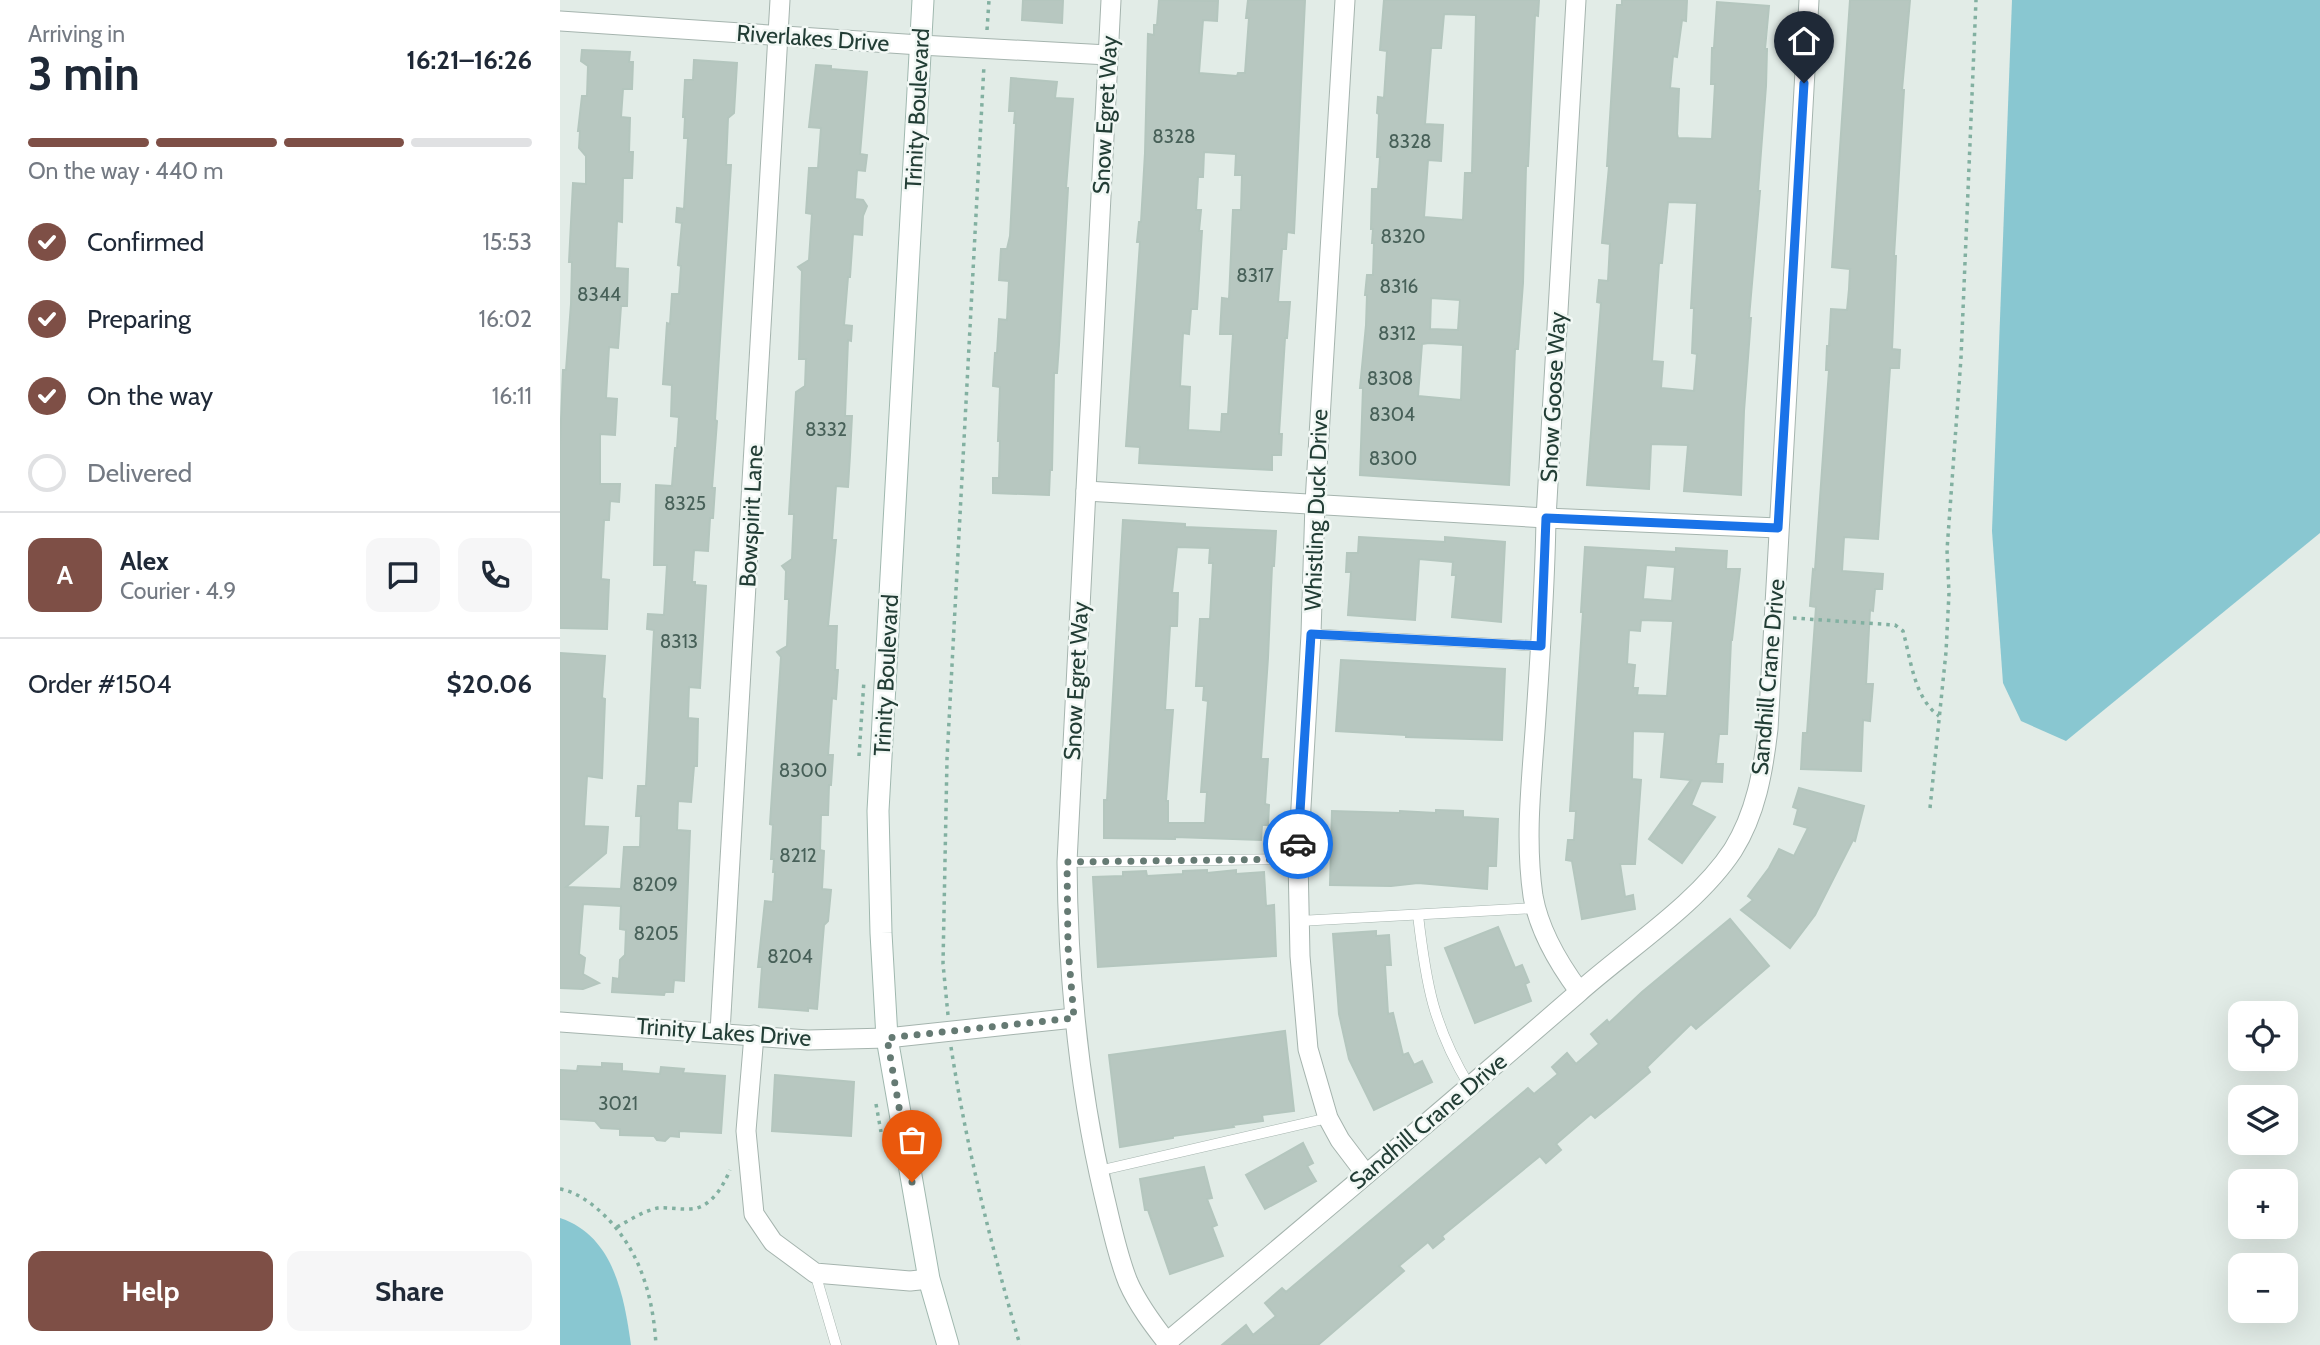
<!DOCTYPE html>
<html lang="en">
<head>
<meta charset="utf-8">
<style>
	body { margin:0; font-family:Cabin,sans-serif; background:#f6f6f7; color:#1f2937; height:100vh; display:flex; flex-direction:column; font-size:26px; white-space:nowrap }
	* { box-sizing:border-box; margin:0 }
	p { font-size:23px; color:#747a83 }
	.icon { flex:none; width:38px; height:38px; fill:none; stroke:currentColor; stroke-width:2; stroke-linecap:round; stroke-linejoin:round }
	.map { position:relative; flex:1; overflow:hidden }
	.side { display:flex; flex-direction:column; background:#fff; width:560px }
	.side>* { flex:none }
	.buttons { position:absolute; left:1668px; top:1001px; display:grid; gap:14px }
	.buttons a { display:grid; place-items:center; width:70px; height:70px; border-radius:14px; background:#fff; box-shadow:0 7px 28px #0002; font-size:35px }
	.pin { position:absolute; display:grid; place-items:center; width:60px; height:60px; color:#fff; margin:-72px -30px; border-radius:50% 50% 50% 0; rotate:-45deg; box-shadow:0 0 7px #0007 }
	.pin .icon { rotate:45deg }
	.courier { position:absolute; display:grid; place-items:center; width:70px; height:70px; margin:-35px; border:5px solid #1a73e8; border-radius:50%; background:#fff; color:#222; box-shadow:0 2px 9px #0007 }
	.summary em { font-style:normal; font-weight:700 }
	.summary div { display:flex; flex-direction:column-reverse }
	.summary { display:flex; align-items:center; justify-content:space-between; height:119px; padding:0 28px }
	h1 { font-size:46px; font-weight:700; line-height:52px }
	.bar { display:grid; grid-template-columns:repeat(4,1fr); gap:10px 7px; align-content:center; height:84px; padding:0 28px }
	.bar i { height:9px; border-radius:5px; background:#e0e1e3 }
	.bar .active { background:#7e4f46 }
	.bar p { grid-column:span 4 }
	.line { display:flex; align-items:center; gap:18px; padding:0 28px; border-top:2px solid #e0e1e3 }
	.line div { flex:1 }
	.round { display:grid; place-items:center; flex:none; width:74px; height:74px; border-radius:14px; background:#f6f6f7 }
	ol { padding:0 28px; list-style:none }
	li { display:flex; align-items:center; gap:21px; height:77px }
	li p { margin-inline-start:auto }
	li .icon { padding:7px; border-radius:50%; background:#7e4f46; color:#fff; stroke-width:4 }
	li:last-child { color:#747a83 }
	li i { width:38px; height:38px; border:4px solid #e0e1e3; border-radius:50% }
	.action { display:flex; gap:14px; margin-top:auto; padding:14px 28px }
	.action a { flex:1; height:80px; border-radius:14px; background:#7e4f46; color:#fff; font-size:28px; font-weight:700; line-height:80px; text-align:center }
	.action a+a { background:#f6f6f7; color:#1f2937 }
	main { display:flex; flex:1; min-height:0 }
	.map>svg:first-child { display:block }
	.water { fill:#89c7d1 }
	.building { fill:#b7c7c0; stroke:#b4c6be; stroke-width:2; fill-rule:evenodd }
	.lines { fill:none; stroke-linecap:round; stroke-linejoin:round }
	.lane-casing { stroke:#a5b4ae; stroke-width:11 }
	.street-casing { stroke:#a5b4ae; stroke-width:21 }
	.secondary-casing { stroke:#a0b8af; stroke-width:23 }
	.path { stroke:#82b0a1; stroke-width:3.5; stroke-dasharray:3.5 5; stroke-linecap:butt }
	.lane { stroke:#fff; stroke-width:10 }
	.street { stroke:#fff; stroke-width:19 }
	.secondary { stroke:#fff; stroke-width:21 }
	.done { stroke:#657a73; stroke-width:7; stroke-dasharray:0 12.6 }
	.route { stroke:#1a73e8; stroke-width:9 }
	.labels { text-anchor:middle; stroke-width:5; stroke-linejoin:round; paint-order:stroke }
	.number-label { font-size:19px; fill:#476058 }
	.street-label { font-size:23px; fill:#223d35; stroke:#f2f8f5 }
</style>
</head>
<body>
<main>
<section class="side">
<div class="summary"><div><h1>3 min</h1><p>Arriving in</p></div><em>16:21–16:26</em></div>
<div class="bar"><i class="active"></i><i class="active"></i><i class="active"></i><i></i><p>On the way · 440 m</p></div>
<ol>
<li><svg class="icon" aria-label="check" viewBox="0 0 24 24"><path d="M5 12l5 5 9-10"/></svg>Confirmed<p>15:53</p></li>
<li><svg class="icon" aria-label="check" viewBox="0 0 24 24"><path d="M5 12l5 5 9-10"/></svg>Preparing<p>16:02</p></li>
<li><svg class="icon" aria-label="check" viewBox="0 0 24 24"><path d="M5 12l5 5 9-10"/></svg>On the way<p>16:11</p></li>
<li><i></i>Delivered</li>
</ol>
<div class="line" style="height:126px"><b class="round" style="background:#7e4f46;color:#fff">A</b><div><b>Alex</b><p>Courier · 4.9</p></div><a class="round"><svg class="icon" aria-label="chat" viewBox="0 0 24 24"><path d="M4 5h16v11H9l-5 4z"/></svg></a><a class="round"><svg class="icon" aria-label="phone" viewBox="0 0 24 24"><path d="M5 4h4l2 5-3 2q2 4 5 5l2-3 5 2v4C11 20 4 13 5 4z"/></svg></a></div>
<div class="line" style="height:91px"><div>Order #1504</div><b>$20.06</b></div>
<div class="action"><a>Help</a><a>Share</a></div>
</section>
<div class="map">
<svg width="1760" height="1345" viewBox="0 0 1760 1345">
	<rect width="100%" height="100%" fill="#e2ece7"/>
	<g class="water">
		<polygon points="1452,0 1760,0 1760,533 1506,741 1461,721 1443,683 1432,531"/>
		<path d="M0,1218c54,18 64,78 71,127h-71z"/>
	</g>
	<g class="building">
		<polygon points="463,0 503,0 502,23 462,20"/>
		<path d="M599,0l59,1 -1,20 -14,-1 -4,53 38,3 1,-3h7l4,-55h-3l2,-18h57l-11,233 -7,-1 -1,17h-4l-4,53h12l-3,36h-2l-6,96h3l-1,21h-9v15l-133,-7 1,-16 -14,-1 14,-204h-3l2,-20h2l4,-69 3,-119 6,1v-10h3zM644,152l32,2 -1,21h7l-1,35h-8l-4,89 -7,-1 -2,36h13l-5,80h-6l-1,18 -33,-2 2,-43 -10,-1 3,-53 6,1 2,-25h6l5,-78h-3l2,-21h-5l2,-33h5z"/>
		<path d="M824,0h155l-1,16 -3,-1 -7,151h-2l-3,117 -5,66h-3l-6,136 -149,-10 3,-87h-3l6,-63 1,-30h-2l2,-20h6l1,-32h-2l1,-14h-2l1,-40h6l2,-32h-3l2,-43 -2,-1 1,-16 6,1 3,-47 -7,-1zM884,14l32,1 -4,158h-7l-2,47 -39,-3 4,-57 13,1 2,-36 -18,-1 6,-76h10zM871,298l29,2 -2,30 -28,-1zM869,343l34,2 -2,55 -43,-4 4,-52z"/>
		<path d="M1062,0h65l-1,21 -4,-1 -5,37 -4,-1 -3,32 9,1 -2,45 1,4 34,1 3,-55h-4l1,-36h2l3,-46 52,4 -4,43h2l-1,37 -8,105h2l-11,127h2l-7,93 -3,84 -57,-4 4,-46 -37,-1 -2,45 -62,-4 14,-182 -4,-1 2,-22 9,1 2,-37 -8,-1 7,-77h-2l10,-161h5zM1108,202l29,1 -6,105h3l-2,45 5,1 -3,37 -33,-3 2,-26 -11,-1 7,-98h3z"/>
		<polygon points="1290,0 1350,0 1342,90 1344,90 1334,256 1336,256 1332,349 1340,350 1339,368 1330,368 1318,539 1284,537 1282,571 1323,574 1322,589 1315,589 1313,611 1310,610 1306,684 1313,684 1310,721 1303,720 1301,771 1241,769 1243,733 1247,733 1256,607 1250,606 1253,569 1255,570 1269,370 1266,370 1267,346 1269,346 1271,309 1287,310 1289,289 1290,269 1272,267"/>
		<polygon points="22,50 70,52 69,62 73,62 72,89 63,89 61,117 70,118 69,152 73,152 72,178 63,178 62,222 57,221 55,268 68,269 67,306 61,306 58,348 49,347 46,398 57,399 55,435 40,434 40,484 60,484 59,502 50,501 49,520 44,520 41,579 49,580 47,629 0,628 0,444 3,370 6,370 11,304 12,262 9,262 13,183 26,184 26,156 19,148 20,131 18,131 22,96 27,96 28,66 21,61"/>
		<polygon points="134,60 177,63 174,113 168,118 166,165 171,165 155,420 157,421 152,488 155,488 153,518 150,518 148,551 134,550 132,582 135,582 135,585 146,586 140,688 129,687 128,718 138,719 137,766 134,766 131,802 118,801 117,830 130,831 124,981 114,980 113,992 105,992 104,995 52,992 53,978 59,979 60,960 65,955 66,930 60,929 61,906 23,904 19,954 25,958 23,974 39,983 23,989 0,988 0,653 45,656 42,698 45,699 42,778 27,776 24,826 48,827 46,853 6,887 61,889 64,847 80,847 81,816 76,816 78,786 86,786 94,630 87,629 88,614 104,615 107,565 94,565 96,485 112,486 115,448 117,448 119,417 111,416 112,385 103,384 107,323 110,324 112,294 119,294 121,266 118,265 122,223 116,222 117,208 124,209 128,138 124,138 125,117 123,117 125,80 133,80"/>
		<polygon points="256,65 271,66 271,69 307,72 300,154 307,155 305,171 297,170 295,199 303,200 307,206 303,216 302,235 293,234 290,277 288,277 284,325 292,326 291,341 288,340 285,416 292,416 290,455 288,487 276,486 272,540 276,540 268,626 277,626 275,670 278,670 276,699 272,698 268,755 273,755 271,785 269,785 268,815 261,815 260,850 264,851 262,889 271,890 268,921 264,925 257,1009 248,1008 248,1011 199,1007 202,967 198,967 205,901 213,902 215,872 213,872 214,859 211,859 213,825 210,824 221,657 217,652 227,646 229,599 225,599 226,571 222,566 232,559 234,514 229,514 236,392 245,386 246,359 239,359 242,271 238,267 249,260 252,214 246,213 249,168 258,168 261,128 249,127"/>
		<polygon points="451,78 497,82 495,98 513,99 506,188 508,188 499,345 497,373 494,373 492,470 490,470 489,495 433,493 433,478 439,478 440,441 438,441 440,387 433,386 435,353 437,353 439,319 447,320 449,281 439,280 441,249 447,249 450,236 456,123 454,123 455,111 449,111"/>
		<path d="M563,520l62,4v3l91,4 -2,35h-2l-4,92 -7,101h7l-3,45 4,1 -1,20h-6l-1,15 -86,-3v2l-71,-1v-38h3zM617,547l33,1 -1,15h4l-3,56h-10l-4,67h8l-1,14 5,1 -7,91h6l-2,31h-37v-22h-2l7,-91h-8l5,-84h7l1,-33h-6z"/>
		<polygon points="799,537 885,542 885,537 945,542 941,622 892,617 896,575 892,575 893,562 859,559 855,620 788,615 791,572 786,572 787,553 798,553"/>
		<path d="M1025,547l91,5v-4l51,3 -1,18h14l-8,71h-1l-4,94h-8l-3,30h7l-1,18 -21,-1 -10,24 24,12 -33,46 -33,-24 42,-59 -30,-3 4,-45 -32,-1 -1,48 9,1 -6,84h-15l5,33 8,-2 2,14 -53,10 -10,-58 -6,-1 2,-20h6l2,-29h-6l13,-199h-2zM1086,565l29,2 -3,34 -29,-2zM1081,620l32,1 -6,75 -30,-1 1,-7h-5l2,-23 -8,-1 2,-34 11,1z"/>
		<polygon points="781,660 945,669 942,740 846,737 846,735 776,731"/>
		<polygon points="1239,788 1304,806 1295,841 1293,840 1255,915 1230,948 1181,910 1193,900 1188,896 1209,868 1219,849 1234,856 1248,828 1234,824 1238,809 1233,807"/>
		<polygon points="876,810 903,811 903,817 938,819 936,866 928,866 927,889 858,883 831,886 770,885 772,811 840,813 840,811 876,813"/>
		<polygon points="647,870 647,873 676,870 676,874 704,872 706,906 714,905 716,956 538,967 533,877 563,876 563,872 586,871 587,876 623,874 623,871"/>
		<polygon points="1170,919 1209,966 1136,1029 1131,1024 1087,1067 1090,1072 1051,1105 1035,1118 1031,1114 996,1144 1001,1150 986,1163 980,1156 882,1236 884,1239 873,1248 868,1242 839,1266 844,1271 758,1345 662,1345 686,1325 693,1335 716,1316 705,1303 722,1288 726,1292 968,1088 974,1094 998,1074 992,1067 1007,1053 1016,1064 1039,1044 1031,1034 1047,1020 1049,1023 1082,992"/>
		<polygon points="938,927 955,968 962,965 969,982 965,984 971,1001 915,1023 885,948"/>
		<polygon points="816,931 816,936 829,935 831,965 825,965 828,1014 833,1013 843,1055 848,1053 854,1065 862,1061 872,1082 814,1110 789,1059 779,1014 773,934"/>
		<polygon points="725,1031 734,1111 702,1115 703,1121 673,1125 674,1127 613,1136 613,1138 560,1147 549,1055"/>
		<polygon points="42,1063 62,1064 62,1071 100,1074 101,1067 124,1069 123,1073 165,1076 161,1133 119,1131 119,1137 110,1136 105,1141 97,1140 94,1136 60,1135 60,1129 41,1128 35,1121 0,1119 0,1070 17,1071 18,1066 42,1067"/>
		<polygon points="215,1075 294,1082 291,1136 212,1131"/>
		<polygon points="743,1143 753,1163 747,1166 756,1181 705,1209 686,1175"/>
		<polygon points="644,1167 652,1198 647,1199 657,1225 652,1227 663,1256 610,1274 588,1210 585,1210 580,1179"/>
	</g>
	<g class="lines">
		<g class="lane-casing">
			<g id="lane">
				<polyline points="751,634 981,646"/>
				<polyline points="507,862 738,859"/>
				<path d="M858,915c8,69 15,111 52,172"/>
				<polyline points="739,921 976,908"/>
				<polyline points="538,1171 768,1118"/>
				<polyline points="255,1273 276,1345"/>
			</g>
		</g>
		<g class="street-casing">
			<g id="street">
				<path d="M551,0l-44,862c1,113 11,223 37,333 7,29 13,60 24,87 10,23 26,44 41,63"/>
				<polyline points="785,0 755,503 751,634 738,859 740,956 748,1049 768,1118 780,1140 805,1173"/>
				<path d="M1016,0l-30,518c-1,71 -6,142 -11,213 -4,55 -10,110 -2,165 6,34 26,68 46,95"/>
				<polyline points="0,21 360,45 548,55"/>
				<polyline points="526,491 986,518 1218,528"/>
				<polyline points="0,1022 248,1040 327,1038 514,1018"/>
				<polyline points="160,1032 220,0"/>
				<polyline points="194,1035 186,1131 194,1214 213,1242 255,1273 350,1281 369,1279"/>
				<path d="M607,1342c138,-115 275,-231 411,-349 49,-44 119,-88 155,-143 23,-37 30,-78 35,-121l41,-729"/>
			</g>
		</g>
		<g class="secondary-casing">
			<polyline id="secondary" points="363,0 318,811 321,933 327,1038 369,1279 388,1345"/>
		</g>
		<g class="path">
			<polyline points="427,30 429,0"/>
			<path d="M1233,618l102,7 8,6c8,29 11,67 36,85"/>
			<polyline points="299,756 304,680"/>
			<polyline points="1370,808 1386,652 1389,593 1387,550 1401,358 1416,0"/>
			<polyline points="388,1015 383,964 387,759 424,65"/>
			<path d="M391,1047c16,103 40,198 69,298"/>
			<polyline points="316,1104 321,1132"/>
			<path d="M0,1189c16,3 30,13 42,24 37,35 51,81 54,132"/>
			<path d="M57,1227c13,-7 26,-16 41,-19 12,-1 27,3 39,0 17,-5 27,-24 33,-38"/>
		</g>
		<use href="#lane" class="lane"/>
		<use href="#street" class="street"/>
		<use href="#secondary" class="secondary"/>
	</g>
	<g class="lines">
		<polyline class="done" points="352,1182 327,1038 514,1018 508,947 507,862 738,859 738,844"/>
		<polyline class="route" points="738,844 751,634 981,646 986,518 1218,528 1244,83"/>
	</g>
	<g class="labels">
		<g class="number-label">
			<text x="614" y="143">8328</text>
			<text x="850" y="148">8328</text>
			<text x="843" y="243">8320</text>
			<text x="695" y="282">8317</text>
			<text x="839" y="293">8316</text>
			<text x="39" y="301">8344</text>
			<text x="837" y="340">8312</text>
			<text x="830" y="385">8308</text>
			<text x="832" y="421">8304</text>
			<text x="266" y="436">8332</text>
			<text x="833" y="465">8300</text>
			<text x="125" y="510">8325</text>
			<text x="119" y="648">8313</text>
			<text x="243" y="777">8300</text>
			<text x="238" y="862">8212</text>
			<text x="95" y="891">8209</text>
			<text x="96" y="940">8205</text>
			<text x="230" y="963">8204</text>
			<text x="58" y="1110">3021</text>
		</g>
		<g class="street-label">
			<text transform="translate(253 38) rotate(4)" y="8">Riverlakes Drive</text>
			<text transform="translate(357 109) rotate(-87)" y="8">Trinity Boulevard</text>
			<text transform="translate(545 115) rotate(-87)" y="8">Snow Egret Way</text>
			<text transform="translate(993 397) rotate(-87)" y="8">Snow Goose Way</text>
			<text transform="translate(756 510) rotate(-88)" y="8">Whistling Duck Drive</text>
			<text transform="translate(191 516) rotate(-87)" y="8">Bowspirit Lane</text>
			<text transform="translate(326 675) rotate(-87)" y="8">Trinity Boulevard</text>
			<text transform="translate(1208 677) rotate(-85)" y="8">Sandhill Crane Drive</text>
			<text transform="translate(516 681) rotate(-87)" y="8">Snow Egret Way</text>
			<text transform="translate(164 1032) rotate(4)" y="8">Trinity Lakes Drive</text>
			<text transform="translate(868 1121) rotate(-40)" y="8">Sandhill Crane Drive</text>
		</g>
	</g>
</svg>
<div class="buttons">
<a><svg class="icon" aria-label="locate" viewBox="0 0 24 24"><circle cx="12" cy="12" r="6"/><path d="M12 2v4M12 18v4M2 12h4M18 12h4"/></svg></a>
<a><svg class="icon" aria-label="layers" viewBox="0 0 24 24"><path d="M12 4l9 5-9 5-9-5zM3 14l9 5 9-5"/></svg></a>
<a>+</a>
<a>−</a>
</div>
<div class="pin" style="left:352px;top:1182px;background:#ea580c"><svg class="icon" aria-label="bag" viewBox="0 0 24 24"><path d="M5 8h14l-1 12H6zM9 8a3 3 0 0 1 6 0"/></svg></div>
<div class="pin" style="left:1244px;top:83px;background:#1f2937"><svg class="icon" aria-label="home" viewBox="0 0 24 24"><path d="M3 11l9-7 9 7M6 9v11h12V9"/></svg></div>
<div class="courier" style="left:738px;top:844px"><svg class="icon" aria-label="car" viewBox="0 0 24 24"><path d="M5 17H2v-5l4-1 3-4h7l3 4 3 1v5h-3M9 17h6M6 11h13"/><circle cx="7" cy="17" r="2"/><circle cx="17" cy="17" r="2"/></svg></div>
</div>
</main>
</body>
</html>
